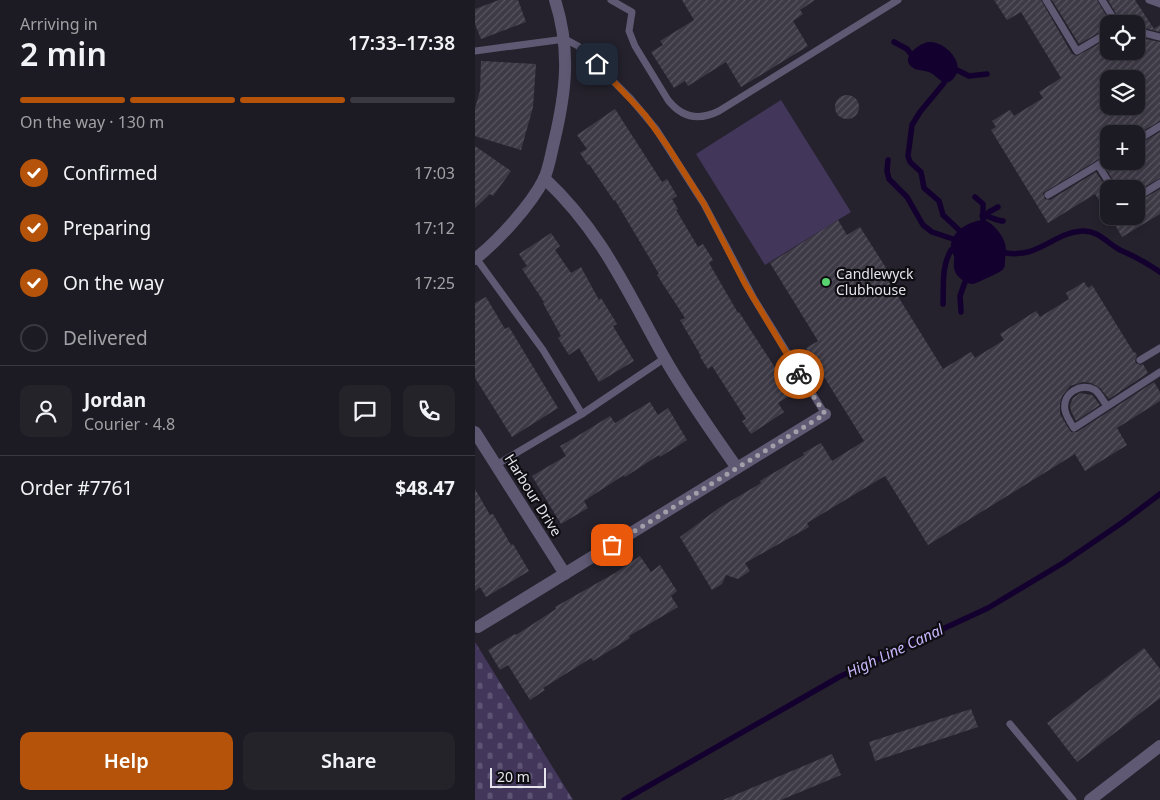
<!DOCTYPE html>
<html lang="en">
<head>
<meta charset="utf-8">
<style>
	body { margin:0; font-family:"Noto Sans",sans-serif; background:#25232a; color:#f1f3f6; height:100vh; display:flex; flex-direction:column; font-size:19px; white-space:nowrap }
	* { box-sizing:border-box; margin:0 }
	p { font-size:16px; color:#a0a1a5 }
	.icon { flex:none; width:28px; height:28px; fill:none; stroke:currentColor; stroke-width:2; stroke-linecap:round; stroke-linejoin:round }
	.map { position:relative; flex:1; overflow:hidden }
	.side { display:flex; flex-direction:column; background:#1c1a22; width:475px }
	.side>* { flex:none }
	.fabs { position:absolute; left:625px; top:15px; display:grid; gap:10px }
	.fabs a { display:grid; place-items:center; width:45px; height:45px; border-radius:10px; background:#1c1a22; box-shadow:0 2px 8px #0003,0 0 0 1px #3a3840; font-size:25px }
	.scale { position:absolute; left:15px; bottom:12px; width:56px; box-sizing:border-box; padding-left:5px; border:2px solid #e5e3eb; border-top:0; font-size:14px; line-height:18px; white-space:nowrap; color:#e5e3eb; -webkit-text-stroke:4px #0e0d11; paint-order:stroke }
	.pin { position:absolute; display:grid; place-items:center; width:42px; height:42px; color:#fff; margin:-21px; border-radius:10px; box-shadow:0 2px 8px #0006 }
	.courier { position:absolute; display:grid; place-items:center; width:50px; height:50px; margin:-25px; border:4px solid #b45309; border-radius:50%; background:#fff; color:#222; box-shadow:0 1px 6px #0007 }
	.headline em { font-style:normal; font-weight:600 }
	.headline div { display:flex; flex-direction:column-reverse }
	.headline { display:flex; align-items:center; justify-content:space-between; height:85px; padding:0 20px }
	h1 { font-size:32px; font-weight:600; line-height:38px }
	.bar { display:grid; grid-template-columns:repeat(4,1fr); gap:8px 5px; align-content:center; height:60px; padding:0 20px }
	.bar i { height:6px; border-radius:4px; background:#3a3840 }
	.bar .selected { background:#b45309 }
	.bar p { grid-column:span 4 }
	.line { display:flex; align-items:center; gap:12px; padding:0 20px; border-top:1px solid #3a3840 }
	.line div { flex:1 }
	.round { display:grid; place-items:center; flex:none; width:52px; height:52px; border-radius:10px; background:#25232a }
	ol { padding:0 20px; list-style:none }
	li { display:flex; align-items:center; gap:15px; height:55px }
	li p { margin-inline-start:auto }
	li .icon { padding:5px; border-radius:50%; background:#b45309; color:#fff; stroke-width:4 }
	li:last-child { color:#a0a1a5 }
	li i { width:28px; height:28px; border:2px solid #3a3840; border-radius:50% }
	.cta { display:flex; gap:10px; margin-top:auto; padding:10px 20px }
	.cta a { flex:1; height:58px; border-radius:10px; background:#b45309; color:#fff; font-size:20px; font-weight:600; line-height:58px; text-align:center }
	.cta a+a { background:#25232a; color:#f1f3f6 }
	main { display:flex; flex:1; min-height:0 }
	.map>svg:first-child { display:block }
	.cemetery { fill:url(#cemetery-stones) }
	.pitch { fill:#42365b }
	.water { fill:#13002f }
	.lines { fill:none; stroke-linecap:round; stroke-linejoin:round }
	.stream { stroke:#13002f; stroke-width:5.5 }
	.building { fill:url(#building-hatch); fill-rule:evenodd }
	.lane { stroke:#605974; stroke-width:7 }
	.street { stroke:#605974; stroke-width:12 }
	.done { stroke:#a29fa8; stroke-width:5; stroke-dasharray:0 9 }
	.route { stroke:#b45309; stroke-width:6 }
	.poi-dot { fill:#59d56f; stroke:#0e0d11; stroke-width:2 }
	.labels { text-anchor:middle; stroke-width:4.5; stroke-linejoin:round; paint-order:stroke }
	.poi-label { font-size:14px; fill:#e5e3eb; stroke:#0e0d11; text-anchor:start }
	.street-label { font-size:14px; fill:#e5e3eb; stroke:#0e0d11 }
	.water-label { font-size:15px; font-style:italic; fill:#cab6fd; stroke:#0e0d11 }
</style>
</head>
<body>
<main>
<section class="side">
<div class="headline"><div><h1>2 min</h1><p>Arriving in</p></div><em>17:33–17:38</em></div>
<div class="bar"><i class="selected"></i><i class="selected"></i><i class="selected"></i><i></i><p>On the way · 130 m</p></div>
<ol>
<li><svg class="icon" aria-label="check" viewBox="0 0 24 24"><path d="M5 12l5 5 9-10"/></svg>Confirmed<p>17:03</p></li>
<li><svg class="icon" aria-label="check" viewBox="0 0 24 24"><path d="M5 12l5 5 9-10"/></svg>Preparing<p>17:12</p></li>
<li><svg class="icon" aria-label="check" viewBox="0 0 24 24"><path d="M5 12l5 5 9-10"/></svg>On the way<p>17:25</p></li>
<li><i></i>Delivered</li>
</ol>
<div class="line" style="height:90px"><a class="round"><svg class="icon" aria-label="person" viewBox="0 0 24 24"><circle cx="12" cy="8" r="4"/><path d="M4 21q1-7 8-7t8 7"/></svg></a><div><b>Jordan</b><p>Courier · 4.8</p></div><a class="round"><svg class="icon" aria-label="chat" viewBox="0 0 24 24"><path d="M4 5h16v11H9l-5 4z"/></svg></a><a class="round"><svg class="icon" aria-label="phone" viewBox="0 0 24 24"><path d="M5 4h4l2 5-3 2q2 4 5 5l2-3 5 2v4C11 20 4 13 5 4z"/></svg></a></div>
<div class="line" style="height:65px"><div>Order #7761</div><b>$48.47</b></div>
<div class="cta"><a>Help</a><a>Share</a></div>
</section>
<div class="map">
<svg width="685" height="800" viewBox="0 0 685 800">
	<defs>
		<pattern id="cemetery-stones" width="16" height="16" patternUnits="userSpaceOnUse" patternTransform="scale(1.25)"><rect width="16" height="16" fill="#42365b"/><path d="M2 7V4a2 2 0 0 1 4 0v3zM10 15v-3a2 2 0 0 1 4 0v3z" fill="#5d5373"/></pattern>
		<pattern id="building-hatch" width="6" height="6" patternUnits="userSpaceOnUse" patternTransform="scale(1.25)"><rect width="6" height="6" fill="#3d3a46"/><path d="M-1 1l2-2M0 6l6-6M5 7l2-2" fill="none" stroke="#595661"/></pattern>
	</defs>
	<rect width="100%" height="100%" fill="#25222d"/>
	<polygon class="cemetery" points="0,642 98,800 0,800"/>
	<polygon class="pitch" points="306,100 376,212 290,265 221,154"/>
	<g class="water">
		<path d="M453,42c16,-2 39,21 26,36 -9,11 -16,-1 -23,-5 -5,-3 -11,-2 -16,-4 -17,-9 1,-24 13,-27z"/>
		<path d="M510,220c10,5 21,18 21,30 0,4 -1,8 -1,11 0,5 0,7 -4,10 -5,3 -24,12 -28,13 -8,0 -18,-8 -19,-16 -1,-4 1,-8 0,-12 -2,-5 -3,-1 -3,-7 -2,-17 19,-29 34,-29z"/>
	</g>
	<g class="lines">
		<g class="stream">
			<polyline points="419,42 432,49 435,53"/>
			<polyline points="482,70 494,76 512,74"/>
			<polyline points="469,83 445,112 437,125 433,156 435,162 446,172 449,188 464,201 468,215 485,231"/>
			<polyline points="413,160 412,171 414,179 432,197 448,225 457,232 478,239"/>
			<polyline points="500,197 508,204 508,220"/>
			<polyline points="512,215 514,212 523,207"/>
			<path d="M507,216c8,-1 13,5 21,5"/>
			<path d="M531,253c33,5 47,-20 76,-22 16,-1 25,12 38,19 14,6 27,13 40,22"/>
			<path d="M468,304c1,-19 -2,-36 8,-54"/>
			<polyline points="486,312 485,296 490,282"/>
			<polyline points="149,800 364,677 513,608 588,563 648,522 685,494"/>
		</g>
	</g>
	<g class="building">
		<polygon points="24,0 43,0 51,22 6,39 0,24 0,9"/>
		<polygon points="207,0 340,0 325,10 328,14 318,21 333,46 266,87 251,62 213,86 210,81 199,88 176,52 188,45 185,41 219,20"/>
		<path d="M519,0h47l31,54 5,2 32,-18v13h27v-14l24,5v79l-24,14 -27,-1v19l-66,40 2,6 5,1 46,-28 13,20v23l-14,-21 -47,29 -57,-93 5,-3 -4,-6 18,-11 4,6 29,-18 -4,-6 22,-14 -40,-66 -14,8zM634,79h27v27h-27z"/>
		<polygon points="577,0 622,0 636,24 634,24 634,27 604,44"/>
		<polygon points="633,0 660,0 679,29 685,25 685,32 661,26 661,24 647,24"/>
		<polygon points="6,61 61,64 58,107 46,150 0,136 0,108 5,91"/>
		<circle cx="372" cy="107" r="12"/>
		<polygon points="140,109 187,182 192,179 202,196 197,199 203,209 201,210 223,247 228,244 238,260 234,263 263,313 264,312 317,394 303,403 309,412 276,434 267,421 271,419 237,366 233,369 225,357 226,356 205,320 210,318 182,275 184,274 140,200 139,201 114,164 113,165 105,153 112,149 102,135"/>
		<polygon points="685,132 685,178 661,192 661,189 643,189 630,167 638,161 661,161 661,146"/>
		<polygon points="0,146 36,171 18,196 15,194 0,208"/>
		<polygon points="685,189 685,214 647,237 635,216 661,216 661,203"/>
		<polygon points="363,220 372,235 385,227 413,271 409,274 468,369 496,352 500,358 529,340 525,334 561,311 565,317 594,299 591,293 609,282 613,288 617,285 659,353 660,352 662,355 660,360 661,363 665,365 668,364 673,373 634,399 625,388 616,383 608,382 595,386 587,396 585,404 585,414 592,426 596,432 602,432 679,382 685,392 685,401 642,428 652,445 610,471 600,454 453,545 410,476 332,523 334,527 270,563 275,571 263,579 251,575 247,584 237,590 205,537 244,508 286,483 285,481 329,455 328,453 346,443 357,461 389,441 331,348 343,341 295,263"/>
		<polygon points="76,233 85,246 80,250 96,273 106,267 124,300 126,298 142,324 138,326 159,361 124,382 104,348 94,355 83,338 86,336 68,303 69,302 47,269 52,266 44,254"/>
		<polygon points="11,297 30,329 34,327 83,408 37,437 0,378 0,303"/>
		<polygon points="605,393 617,395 625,405 601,421 596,411 595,405 598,398"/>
		<polygon points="175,402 183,415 193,408 212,440 185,457 184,455 150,477 149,475 109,501 113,508 86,524 57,476 91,456 85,446 101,437 135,416 140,423"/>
		<polygon points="0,489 15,515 18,514 36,545 38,544 54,571 11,597 5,587 0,591"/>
		<polygon points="165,556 176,572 185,565 202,591 196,596 203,607 154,636 155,638 118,661 116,658 68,688 70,690 55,700 33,665 25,670 13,650 40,634 41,635 81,609 80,607 140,573"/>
		<polygon points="669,648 685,669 685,698 602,762 572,723"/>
		<polygon points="496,709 503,727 400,761 394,742"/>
		<polygon points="357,754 366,775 306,800 248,800"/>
	</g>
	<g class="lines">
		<g class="lane">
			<path d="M136,0l21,12 -3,19 6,15 33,54c14,18 31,21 51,11l179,-111"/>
			<polyline points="571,0 602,51 634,32"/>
			<polyline points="627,0 642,24"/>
			<polyline points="674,0 685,4"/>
			<polyline points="661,31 685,37"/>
			<polyline points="0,51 90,39 103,46 156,99 181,129 229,204 278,297 350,414"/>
			<polyline points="661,141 685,126"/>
			<polyline points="623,165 634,158"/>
			<polyline points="573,195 623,165 638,189"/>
			<polyline points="661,198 685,183"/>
			<polyline points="1,258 68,350 107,414"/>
			<polyline points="665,360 685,348"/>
			<path d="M632,406c-4,-5 -7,-12 -12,-16 -14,-8 -33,3 -30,20 1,6 5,12 9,18l86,-56"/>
			<polyline points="21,465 107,414 190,358"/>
			<polyline points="535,724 598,800"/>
		</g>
		<g class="street">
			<path d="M69,178c58,54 83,113 120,179 22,39 48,75 73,111"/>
			<path d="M0,259c23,-18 56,-54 69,-80 5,-11 7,-25 10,-37 12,-50 17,-92 1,-142"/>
			<polyline points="0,432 90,574"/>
			<polyline points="3,627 350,414"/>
			<polyline points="615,800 685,746"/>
		</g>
	</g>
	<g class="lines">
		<polyline class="done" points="137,545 350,414 324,374"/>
		<polyline class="route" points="122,64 170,115 193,147 229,204 270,284 324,374"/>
	</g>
	<circle class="poi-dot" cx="351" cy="282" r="5"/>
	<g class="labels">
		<g class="poi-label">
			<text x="361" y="279">Candlewyck<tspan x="361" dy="16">Clubhouse</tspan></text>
		</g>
		<g class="street-label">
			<text transform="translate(58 495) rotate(58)" y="5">Harbour Drive</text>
		</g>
		<g class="water-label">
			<text transform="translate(420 651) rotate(-25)" y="5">High Line Canal</text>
		</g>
	</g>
</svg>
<div class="fabs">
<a><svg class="icon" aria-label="locate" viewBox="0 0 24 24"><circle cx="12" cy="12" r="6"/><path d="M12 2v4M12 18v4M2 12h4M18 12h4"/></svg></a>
<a><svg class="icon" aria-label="layers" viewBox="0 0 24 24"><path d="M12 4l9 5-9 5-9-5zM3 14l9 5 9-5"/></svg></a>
<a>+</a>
<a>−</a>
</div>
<div class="scale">20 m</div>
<div class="pin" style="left:137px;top:545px;background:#ea580c"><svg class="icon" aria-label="bag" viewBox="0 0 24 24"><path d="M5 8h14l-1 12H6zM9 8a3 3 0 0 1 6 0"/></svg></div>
<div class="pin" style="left:122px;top:64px;background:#1f2937"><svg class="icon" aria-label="home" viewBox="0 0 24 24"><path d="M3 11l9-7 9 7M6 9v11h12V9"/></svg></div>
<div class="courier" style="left:324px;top:374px"><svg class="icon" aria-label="bike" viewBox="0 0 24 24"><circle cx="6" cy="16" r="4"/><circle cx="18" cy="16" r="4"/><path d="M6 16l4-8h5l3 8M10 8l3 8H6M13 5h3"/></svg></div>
</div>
</main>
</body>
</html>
